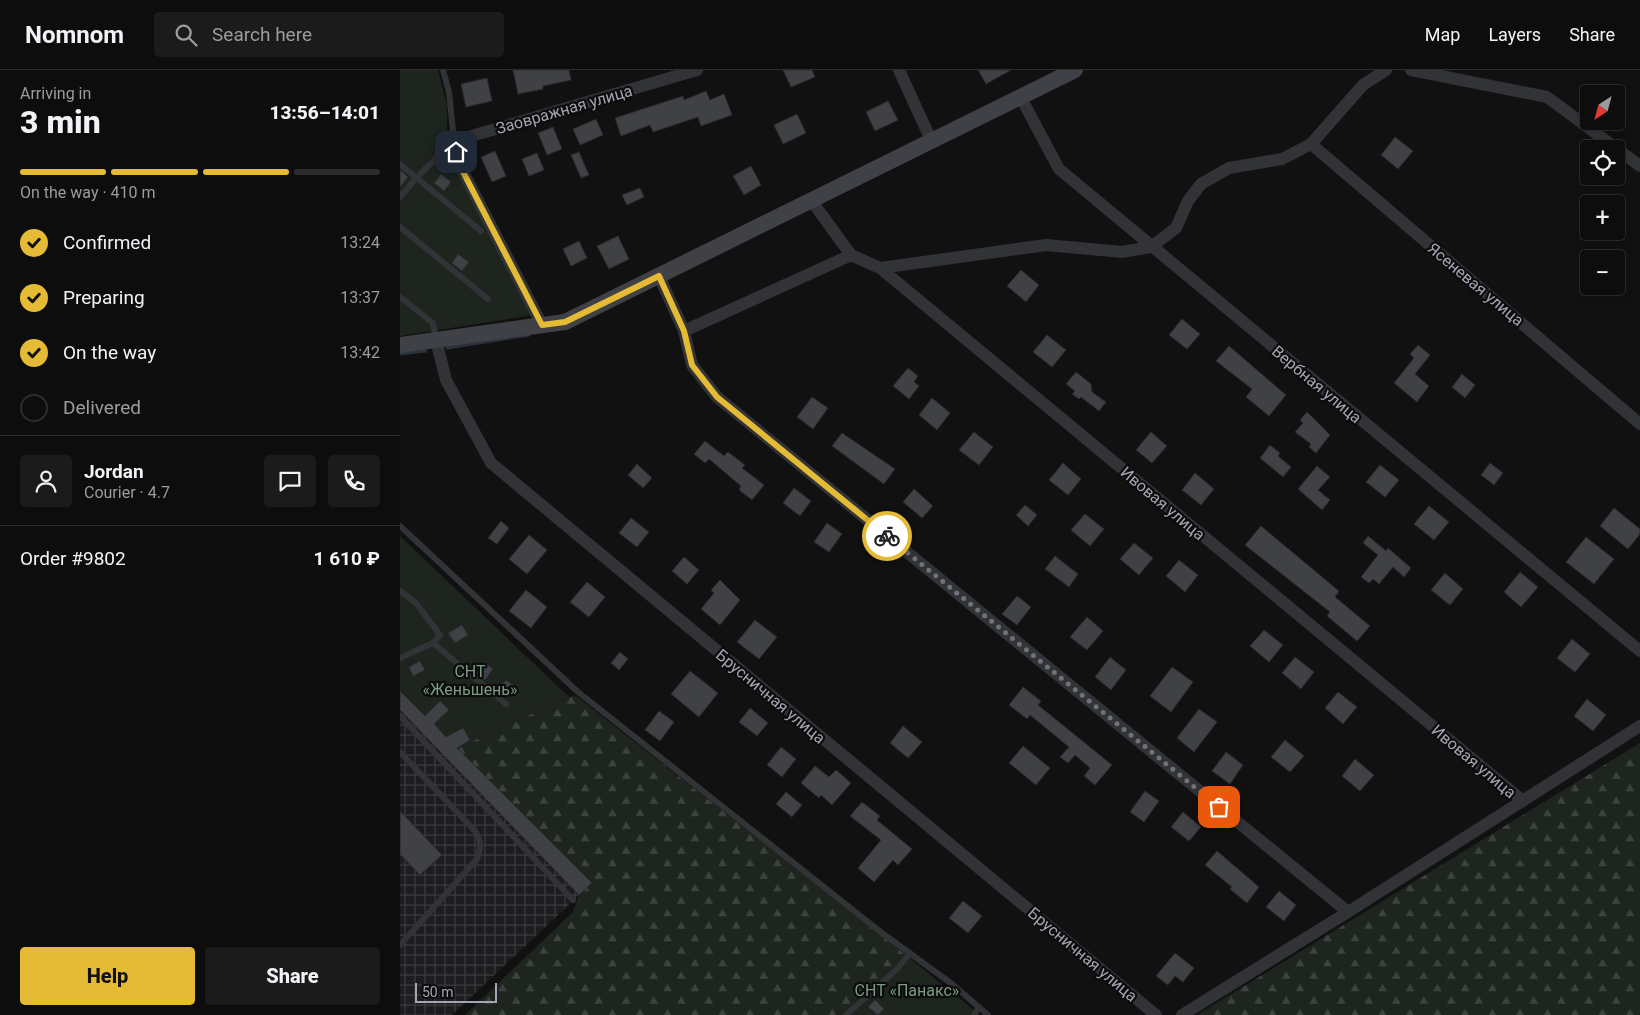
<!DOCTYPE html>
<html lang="en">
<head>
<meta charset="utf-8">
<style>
	body { margin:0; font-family:Roboto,sans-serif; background:#1b1b1c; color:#f1f3f6; height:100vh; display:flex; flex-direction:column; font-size:19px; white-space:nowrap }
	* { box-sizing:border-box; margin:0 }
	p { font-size:16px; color:#9a9c9e }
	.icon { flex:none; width:28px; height:28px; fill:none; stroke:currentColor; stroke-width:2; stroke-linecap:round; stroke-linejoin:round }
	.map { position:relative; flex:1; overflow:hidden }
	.panel { display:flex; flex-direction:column; background:#0d0d0e; width:400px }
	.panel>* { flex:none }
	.needle { width:32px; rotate:216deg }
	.tools { position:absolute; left:1180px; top:15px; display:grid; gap:10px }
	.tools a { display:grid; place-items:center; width:45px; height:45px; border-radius:5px; background:#0d0d0e; box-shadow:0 2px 8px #0003,0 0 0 1px #2d2d2e; font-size:25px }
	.scale { position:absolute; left:15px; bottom:12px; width:82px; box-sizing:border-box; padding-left:5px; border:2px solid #a3a6b2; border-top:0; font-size:14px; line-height:18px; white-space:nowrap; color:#a3a6b2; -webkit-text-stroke:4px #0c0c0d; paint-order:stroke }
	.pin { position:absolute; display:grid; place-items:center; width:42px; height:42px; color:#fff; margin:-21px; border-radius:10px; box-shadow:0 2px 8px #0006 }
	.courier { position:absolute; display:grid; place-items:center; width:50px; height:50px; margin:-25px; border:4px solid #e5bb36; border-radius:50%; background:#fff; color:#222; box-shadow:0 1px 6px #0007 }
	.overview em { font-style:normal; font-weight:800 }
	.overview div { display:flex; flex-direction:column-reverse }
	.overview { display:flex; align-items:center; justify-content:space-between; height:85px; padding:0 20px }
	h1 { font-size:32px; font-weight:800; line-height:38px }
	.bar { display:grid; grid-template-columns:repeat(4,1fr); gap:8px 5px; align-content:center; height:60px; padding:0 20px }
	.bar i { height:6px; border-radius:4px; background:#2d2d2e }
	.bar .on { background:#e5bb36 }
	.bar p { grid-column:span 4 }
	.line { display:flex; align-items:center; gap:12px; padding:0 20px; border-top:1px solid #2d2d2e }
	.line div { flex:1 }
	.round { display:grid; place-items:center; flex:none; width:52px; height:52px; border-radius:5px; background:#1b1b1c }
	ol { padding:0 20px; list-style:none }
	li { display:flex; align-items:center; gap:15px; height:55px }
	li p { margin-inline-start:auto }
	li .icon { padding:5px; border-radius:50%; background:#e5bb36; color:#111; stroke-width:4 }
	li:last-child { color:#9a9c9e }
	li i { width:28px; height:28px; border:2px solid #2d2d2e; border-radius:50% }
	.cta { display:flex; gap:10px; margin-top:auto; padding:10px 20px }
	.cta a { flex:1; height:58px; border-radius:5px; background:#e5bb36; color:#111; font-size:20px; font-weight:800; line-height:58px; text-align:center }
	.cta a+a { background:#1b1b1c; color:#f1f3f6 }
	header { display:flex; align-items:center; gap:30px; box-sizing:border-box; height:70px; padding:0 25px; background:#0d0d0e; border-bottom:1px solid #2d2d2e }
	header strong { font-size:24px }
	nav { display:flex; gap:28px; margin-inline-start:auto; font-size:18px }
	.search { width:350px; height:45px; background:#1b1b1c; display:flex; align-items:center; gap:12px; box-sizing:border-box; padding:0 18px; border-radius:5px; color:#9a9c9e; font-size:19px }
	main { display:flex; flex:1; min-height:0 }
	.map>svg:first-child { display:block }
	.industrial { fill:url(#industrial-grid) }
	.forest { fill:url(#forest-firs) }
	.garden { fill:#1e251f }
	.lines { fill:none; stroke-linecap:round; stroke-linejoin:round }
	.stream { stroke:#2b323a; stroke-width:3 }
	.building { fill:#404145; stroke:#2b2b2e }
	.lane { stroke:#323337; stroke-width:6 }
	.street { stroke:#323337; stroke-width:12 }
	.secondary { stroke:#404147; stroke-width:16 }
	.done { stroke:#70727a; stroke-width:5; stroke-dasharray:0 9 }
	.route { stroke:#e5bb36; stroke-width:6 }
	.labels { text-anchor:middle; stroke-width:4.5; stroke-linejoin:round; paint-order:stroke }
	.street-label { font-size:16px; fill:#a3a6b2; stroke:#0c0c0d }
	.park-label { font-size:16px; fill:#7b9c80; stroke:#0c0c0d }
</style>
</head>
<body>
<header>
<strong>Nomnom</strong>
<div class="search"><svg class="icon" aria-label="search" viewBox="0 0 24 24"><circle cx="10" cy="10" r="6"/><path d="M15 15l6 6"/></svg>Search here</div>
<nav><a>Map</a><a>Layers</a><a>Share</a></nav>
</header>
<main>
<section class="panel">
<div class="overview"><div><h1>3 min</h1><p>Arriving in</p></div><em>13:56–14:01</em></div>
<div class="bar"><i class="on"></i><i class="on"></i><i class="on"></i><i></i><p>On the way · 410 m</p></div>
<ol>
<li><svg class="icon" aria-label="check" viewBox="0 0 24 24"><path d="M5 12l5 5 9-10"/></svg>Confirmed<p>13:24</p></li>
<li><svg class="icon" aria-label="check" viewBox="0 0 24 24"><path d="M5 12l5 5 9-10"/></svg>Preparing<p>13:37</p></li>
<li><svg class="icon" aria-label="check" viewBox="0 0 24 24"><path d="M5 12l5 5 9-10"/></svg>On the way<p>13:42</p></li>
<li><i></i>Delivered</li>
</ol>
<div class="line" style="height:90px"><a class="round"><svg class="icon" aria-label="person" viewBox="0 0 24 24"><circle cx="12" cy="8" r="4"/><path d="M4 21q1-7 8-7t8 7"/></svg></a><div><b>Jordan</b><p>Courier · 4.7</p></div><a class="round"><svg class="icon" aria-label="chat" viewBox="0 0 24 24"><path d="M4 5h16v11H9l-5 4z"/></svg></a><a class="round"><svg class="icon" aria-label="phone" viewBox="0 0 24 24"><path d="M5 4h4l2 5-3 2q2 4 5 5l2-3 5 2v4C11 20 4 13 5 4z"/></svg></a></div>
<div class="line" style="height:65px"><div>Order #9802</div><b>1 610 ₽</b></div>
<div class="cta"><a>Help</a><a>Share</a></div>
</section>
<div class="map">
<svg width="1240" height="945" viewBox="0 0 1240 945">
	<defs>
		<pattern id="industrial-grid" width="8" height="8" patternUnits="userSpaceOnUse" patternTransform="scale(1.25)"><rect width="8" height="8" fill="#1d1d1f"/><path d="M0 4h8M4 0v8" fill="none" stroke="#3b3b3d"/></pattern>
		<pattern id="forest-firs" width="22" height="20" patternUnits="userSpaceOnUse" patternTransform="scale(1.25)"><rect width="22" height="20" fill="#1e251f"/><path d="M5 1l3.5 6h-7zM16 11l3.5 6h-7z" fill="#3c423d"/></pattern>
	</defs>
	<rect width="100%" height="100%" fill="#111112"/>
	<polygon class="industrial" points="0,621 192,813 52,945 0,945"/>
	<g class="forest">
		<polygon points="176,626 476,861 507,886 439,945 65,945 173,842 179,825 191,813 57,678 169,627"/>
		<polygon points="1240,673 1240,945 797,945"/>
	</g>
	<g class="garden">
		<polygon points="0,0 38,0 47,36 47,78 133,245 0,266"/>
		<polygon points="0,466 169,627 57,678 0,621"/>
		<polygon points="507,886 580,945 439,945"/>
	</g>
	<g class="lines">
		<g class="stream">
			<polyline points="47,278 129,265"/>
			<polyline points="0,284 26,281"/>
		</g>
	</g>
	<g class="building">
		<polygon points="113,0 169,0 171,10 143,16 143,19 118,24"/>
		<polygon points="383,0 412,0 415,7 391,17"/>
		<polygon points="578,0 611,0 586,14"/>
		<polygon points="87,8 92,31 66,37 61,14"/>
		<polygon points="306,21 310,30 324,24 332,45 301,56 298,47 253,62 250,55 221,66 215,48 283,26 284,30"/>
		<polygon points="488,31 498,50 475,61 466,42"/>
		<polygon points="397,44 406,63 383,74 374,55"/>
		<polygon points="196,49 203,65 180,75 173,59"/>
		<polygon points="153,57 162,79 147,85 138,63"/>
		<polygon points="995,67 1013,81 998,99 981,85"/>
		<polygon points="95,81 106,106 92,112 81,87"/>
		<polygon points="179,82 189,105 181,108 171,85"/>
		<polygon points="137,83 144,100 129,106 122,89"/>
		<polygon points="351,96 361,115 344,125 333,106"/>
		<polygon points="0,100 8,107 0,117"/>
		<polygon points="41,104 51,112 44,121 34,113"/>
		<polygon points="240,118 244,127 227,135 222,125"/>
		<polygon points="218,166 229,189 209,199 197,176"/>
		<polygon points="179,171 187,188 171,196 163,179"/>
		<polygon points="58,184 69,192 62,201 52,193"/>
		<polygon points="621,200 639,215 626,232 607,216"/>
		<polygon points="782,249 800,264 787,279 769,265"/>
		<polygon points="647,265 666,280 652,297 633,282"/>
		<polygon points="1018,275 1030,285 1015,304 1029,316 1017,332 994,313 1014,288 1010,284"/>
		<polygon points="829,276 886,325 869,346 846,327 852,319 816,291"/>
		<polygon points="508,298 518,306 514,312 519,316 509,329 493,316"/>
		<polygon points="676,302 691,314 692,322 706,332 699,341 681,327 679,329 672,324 675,321 666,314"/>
		<polygon points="1062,304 1075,315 1065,328 1052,317"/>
		<polygon points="412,327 428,338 413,359 397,347"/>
		<polygon points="532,328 550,343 537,360 519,345"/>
		<polygon points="907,342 930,365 916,383 909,377 911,374 895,362 903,353 900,350"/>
		<polygon points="574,362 593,377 579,395 559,380"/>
		<polygon points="751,362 767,376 752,393 736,380"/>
		<polygon points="442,363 495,399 484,414 432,376"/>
		<polygon points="305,371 324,386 328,382 345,395 342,398 364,415 352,430 339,420 341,416 309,389 305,393 294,384"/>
		<polygon points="870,375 880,383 878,386 891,397 883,407 860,388"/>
		<polygon points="663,393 681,409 668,425 649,410"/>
		<polygon points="1090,393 1103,403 1094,415 1081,405"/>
		<polygon points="237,394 252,408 243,418 228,405"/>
		<polygon points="980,395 999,410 985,427 966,412"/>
		<polygon points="917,396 930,407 918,420 930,430 922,440 898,419"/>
		<polygon points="795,403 814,419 801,435 782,420"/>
		<polygon points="394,418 411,431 400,446 383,433"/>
		<polygon points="514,419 533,436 522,448 503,432"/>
		<polygon points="625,435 637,445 628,456 616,445"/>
		<polygon points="1029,436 1049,452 1034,470 1014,454"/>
		<polygon points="1214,438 1240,459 1240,464 1228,479 1200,456"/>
		<polygon points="685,444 704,459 690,476 671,460"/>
		<polygon points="231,448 249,462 237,477 219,463"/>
		<polygon points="101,451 109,458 97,474 88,468"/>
		<polygon points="427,453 442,464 429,482 414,472"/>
		<polygon points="861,456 939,521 935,527 970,556 957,571 927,546 930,542 845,475"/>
		<polygon points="129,465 147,480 127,504 109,489"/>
		<polygon points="968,466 986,481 988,478 1011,498 1004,507 993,497 979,514 973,509 969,513 961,507 978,485 963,473"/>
		<polygon points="1186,467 1214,489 1194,514 1166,492"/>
		<polygon points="734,473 753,488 739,505 720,489"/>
		<polygon points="655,486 678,504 669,517 645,499"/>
		<polygon points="284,487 299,500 287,514 272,501"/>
		<polygon points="779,490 798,505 785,522 766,506"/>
		<polygon points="1120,502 1138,517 1121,537 1104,522"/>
		<polygon points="1045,503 1063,519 1050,535 1031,520"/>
		<polygon points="320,510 340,530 320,555 301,539 314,523 311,520"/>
		<polygon points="187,512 205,527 189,547 170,532"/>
		<polygon points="126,520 147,537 131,558 109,541"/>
		<polygon points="617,526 631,537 617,555 602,544"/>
		<polygon points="687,547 703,561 687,580 670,567"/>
		<polygon points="355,550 377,567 359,589 337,572"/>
		<polygon points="62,555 68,565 55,573 48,563"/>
		<polygon points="864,560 883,575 869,592 850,576"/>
		<polygon points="1172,569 1190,584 1175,602 1157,588"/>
		<polygon points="220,582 228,589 219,600 211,593"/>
		<polygon points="710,587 726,600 711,620 695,607"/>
		<polygon points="895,587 914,602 901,619 882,603"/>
		<polygon points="20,591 25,600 13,606 9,597"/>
		<polygon points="85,592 93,599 85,610 76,603"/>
		<polygon points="772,597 793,612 771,642 750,626"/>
		<polygon points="290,601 318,623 299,647 271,624"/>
		<polygon points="106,610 114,616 105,627 97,620"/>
		<polygon points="623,617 641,631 638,635 712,695 695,715 684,706 690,698 675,685 668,693 660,687 669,677 630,645 627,649 609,635"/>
		<polygon points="0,621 25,646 40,631 49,640 34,654 46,667 63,658 70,670 57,678 192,813 179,825 0,640"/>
		<polygon points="938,622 957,637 943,654 925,638"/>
		<polygon points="1187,629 1206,645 1193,661 1174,646"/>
		<polygon points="350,638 368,653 357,666 339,652"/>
		<polygon points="799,639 817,652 794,682 777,668"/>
		<polygon points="259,641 274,652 260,671 245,660"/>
		<polygon points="503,656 522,672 508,688 490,673"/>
		<polygon points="885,670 904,686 890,702 871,687"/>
		<polygon points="623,676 650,698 636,715 609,693"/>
		<polygon points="381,677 396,689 382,707 367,695"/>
		<polygon points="826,682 843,695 830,714 812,701"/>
		<polygon points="955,689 974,705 960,721 942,706"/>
		<polygon points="415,696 429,707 436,700 451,713 432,735 421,725 419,728 401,713"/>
		<polygon points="745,721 759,731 744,752 730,742"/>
		<polygon points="386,722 402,735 392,747 376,734"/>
		<polygon points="462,732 480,746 477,750 512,779 498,795 493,790 474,812 458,798 481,770 450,746"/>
		<polygon points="0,741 42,785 20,805 0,784"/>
		<polygon points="783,742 801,757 789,771 771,757"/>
		<polygon points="817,781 859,817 847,833 830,819 832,817 805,795"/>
		<polygon points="879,821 896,835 884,851 866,837"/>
		<polygon points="563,831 582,846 568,863 549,848"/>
		<polygon points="775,883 794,898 783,912 775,906 768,915 756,906"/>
		<polygon points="475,930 484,939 478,945 468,937"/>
	</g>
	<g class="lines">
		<g class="lane">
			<polyline points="0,94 81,161"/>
			<polyline points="0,127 17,107 54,71 49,22 43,0"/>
			<polyline points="0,157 88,229"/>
			<polyline points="0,227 33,253 36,270"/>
			<polyline points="0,456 178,622 482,863 552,914 588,945"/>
			<polyline points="0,521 16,533 40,565 33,573 0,588"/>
			<polyline points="33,573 106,634"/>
			<polyline points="0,646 173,830"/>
			<path d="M0,682l75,79c6,10 7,16 2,28l-77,86"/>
			<polyline points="446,945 498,898 510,883"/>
			<polyline points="574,945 579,937"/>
		</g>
		<g class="street">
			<polyline points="499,0 531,70"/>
			<polyline points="1011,0 1147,27 1240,96"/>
			<polyline points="620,26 659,99 1240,581"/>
			<polyline points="911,74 1240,354"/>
			<polyline points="411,130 451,185 480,198 1123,731"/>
			<polyline points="480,198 646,175 722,182 751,177 776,158 788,131 801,114 829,98 882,89 911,74 963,15 986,0"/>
			<polyline points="259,206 284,261 292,295 317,327 948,842"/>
			<polyline points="142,255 58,92 54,71 297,0"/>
			<polyline points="284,261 451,185"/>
			<polyline points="36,270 46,310 91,393 756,945"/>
			<polyline points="782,945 948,842 1240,656"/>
		</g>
		<polyline class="secondary" points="0,275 165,252 675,0"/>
	</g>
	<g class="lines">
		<polyline class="done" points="487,466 819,737"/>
		<polyline class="route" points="56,82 58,92 142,255 165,252 259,206 284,261 292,295 317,327 487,466"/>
	</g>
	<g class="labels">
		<g class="street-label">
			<text transform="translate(164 39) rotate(-16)" y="6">Заовражная улица</text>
			<text transform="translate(1076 214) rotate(40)" y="6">Ясеневая улица</text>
			<text transform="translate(917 314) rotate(40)" y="6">Вербная улица</text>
			<text transform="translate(763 433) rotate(40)" y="6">Ивовая улица</text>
			<text transform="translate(371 626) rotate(40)" y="6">Брусничная улица</text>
			<text transform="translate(1074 691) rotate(40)" y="6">Ивовая улица</text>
			<text transform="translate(683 884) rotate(40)" y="6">Брусничная улица</text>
		</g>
		<g class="park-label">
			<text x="70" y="607">СНТ<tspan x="70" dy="18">«Женьшень»</tspan></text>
			<text x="507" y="926">СНТ «Панакс»</text>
		</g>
	</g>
</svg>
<div class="tools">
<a><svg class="needle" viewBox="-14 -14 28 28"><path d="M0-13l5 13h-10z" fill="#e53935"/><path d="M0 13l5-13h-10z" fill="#9a9c9e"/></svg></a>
<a><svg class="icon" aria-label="locate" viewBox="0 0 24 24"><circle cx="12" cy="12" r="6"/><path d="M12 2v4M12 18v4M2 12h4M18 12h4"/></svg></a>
<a>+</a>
<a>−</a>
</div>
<div class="scale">50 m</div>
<div class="pin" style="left:819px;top:737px;background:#ea580c"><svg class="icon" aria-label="bag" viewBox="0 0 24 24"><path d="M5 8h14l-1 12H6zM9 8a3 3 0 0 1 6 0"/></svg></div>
<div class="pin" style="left:56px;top:82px;background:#1f2937"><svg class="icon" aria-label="home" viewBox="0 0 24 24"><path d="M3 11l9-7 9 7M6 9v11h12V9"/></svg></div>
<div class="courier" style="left:487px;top:466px"><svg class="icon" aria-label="bike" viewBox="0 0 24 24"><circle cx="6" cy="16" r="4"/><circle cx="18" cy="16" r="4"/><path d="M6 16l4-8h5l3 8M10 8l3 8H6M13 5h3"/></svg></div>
</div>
</main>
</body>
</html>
